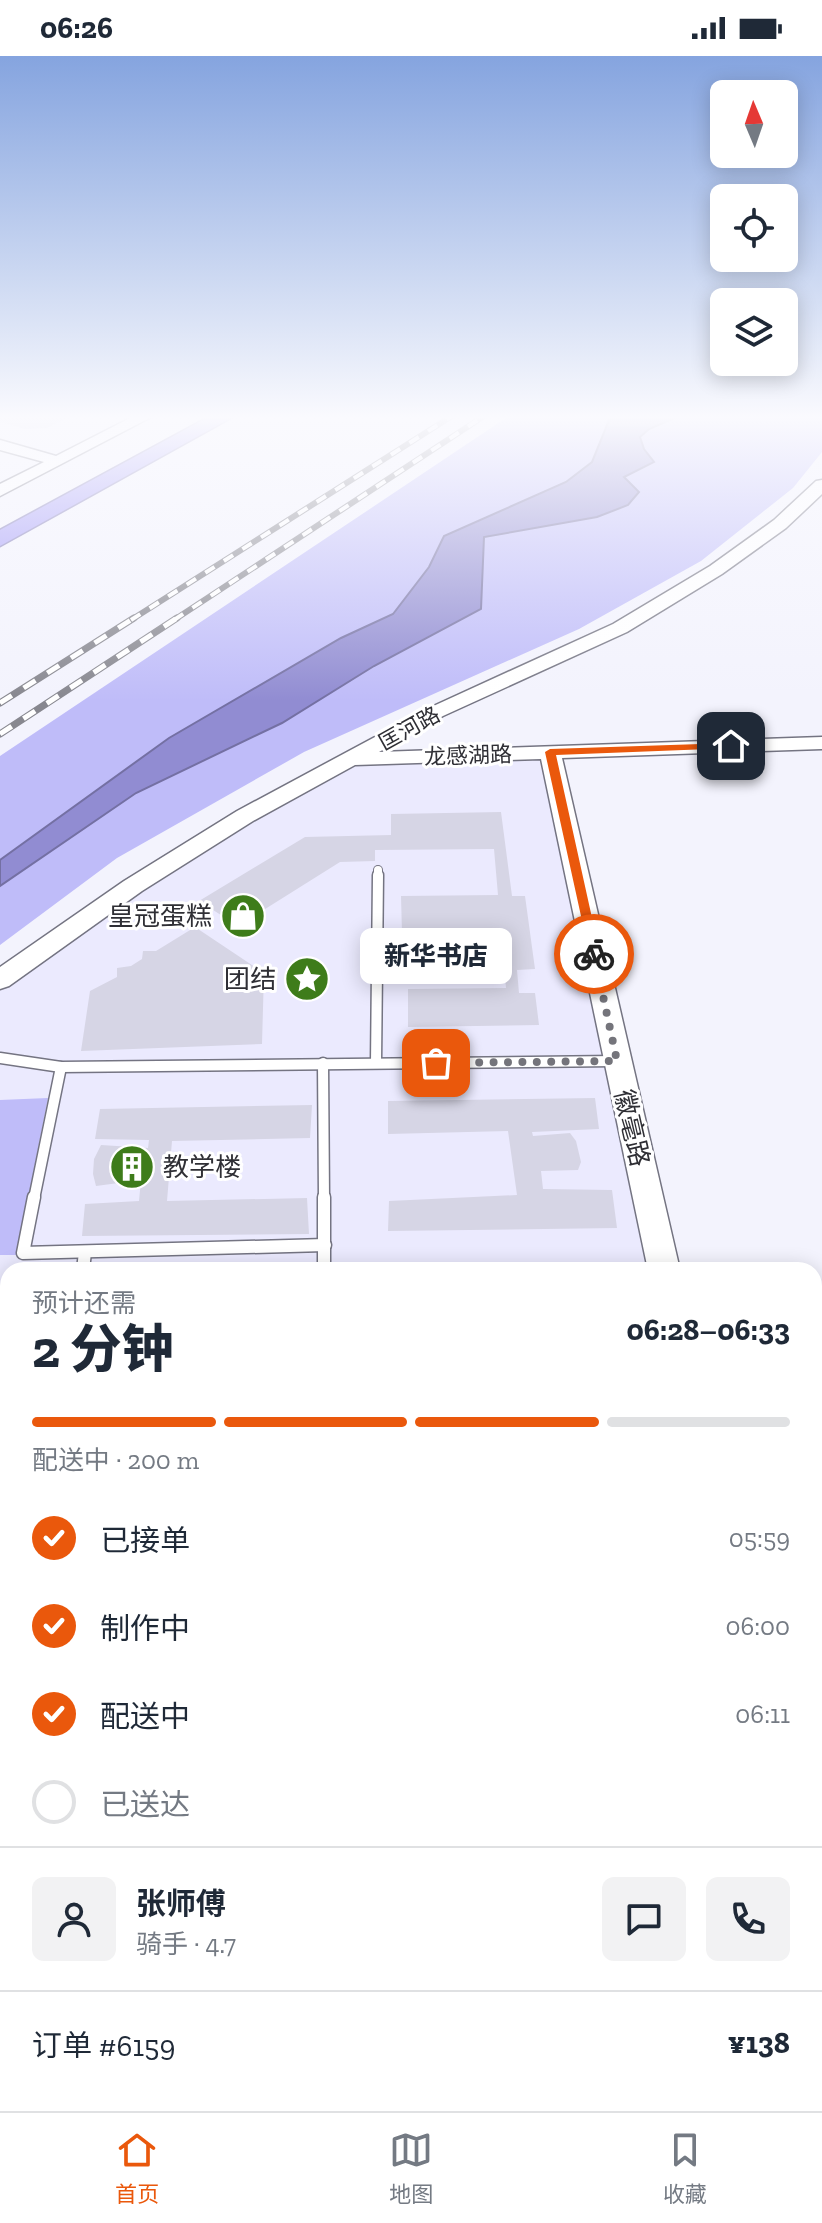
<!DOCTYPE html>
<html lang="zh">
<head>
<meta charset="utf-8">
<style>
	body { margin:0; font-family:"Zilla Slab","Noto Sans SC",serif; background:#f2f2f3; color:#1f2937; height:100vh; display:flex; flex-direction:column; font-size:30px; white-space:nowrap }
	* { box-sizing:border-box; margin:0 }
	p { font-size:26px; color:#747a83 }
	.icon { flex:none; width:44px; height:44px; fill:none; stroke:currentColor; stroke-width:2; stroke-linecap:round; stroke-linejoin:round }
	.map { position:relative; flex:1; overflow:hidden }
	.sheet { position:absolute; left:0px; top:1206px; width:822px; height:850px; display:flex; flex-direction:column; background:#fff; border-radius:24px 24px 0 0; box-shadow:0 4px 20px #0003 }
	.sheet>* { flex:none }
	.needle { width:52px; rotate:358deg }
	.fabs { position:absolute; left:710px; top:24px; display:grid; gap:16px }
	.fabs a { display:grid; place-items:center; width:88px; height:88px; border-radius:12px; background:#fff; box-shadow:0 4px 20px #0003; font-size:40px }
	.pin { position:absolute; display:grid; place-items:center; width:68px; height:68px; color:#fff; margin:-34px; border-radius:16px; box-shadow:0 4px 12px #0006 }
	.courier { position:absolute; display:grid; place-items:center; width:80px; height:80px; margin:-40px; border:6px solid #ea580c; border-radius:50%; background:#fff; color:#222; box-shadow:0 2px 10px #0007 }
	.bubble { position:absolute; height:56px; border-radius:12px; background:#fff; box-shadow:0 4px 20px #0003; font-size:26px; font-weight:800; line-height:56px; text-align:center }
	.overview em { font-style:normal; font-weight:800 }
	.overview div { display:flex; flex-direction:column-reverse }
	.overview { display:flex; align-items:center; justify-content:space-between; height:136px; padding:0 32px }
	h1 { font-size:52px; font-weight:800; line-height:60px }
	.bar { display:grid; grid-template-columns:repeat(4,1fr); gap:12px 8px; align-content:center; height:96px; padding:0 32px }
	.bar i { height:10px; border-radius:6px; background:#e0e1e3 }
	.bar .current { background:#ea580c }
	.bar p { grid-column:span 4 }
	.line { display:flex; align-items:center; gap:20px; padding:0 32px; border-top:2px solid #e0e1e3 }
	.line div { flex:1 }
	.round { display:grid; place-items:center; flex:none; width:84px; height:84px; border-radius:12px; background:#f2f2f3 }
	ol { padding:0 32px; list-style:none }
	li { display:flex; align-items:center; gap:24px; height:88px }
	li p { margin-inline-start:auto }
	li .icon { padding:8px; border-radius:50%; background:#ea580c; color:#fff; stroke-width:4 }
	li:last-child { color:#747a83 }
	li i { width:44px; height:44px; border:4px solid #e0e1e3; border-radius:50% }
	.status { display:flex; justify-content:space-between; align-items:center; height:56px; padding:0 40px; background:#fff; direction:ltr }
	.status svg { height:22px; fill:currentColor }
	.dock { display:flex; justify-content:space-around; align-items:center; height:112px; border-top:2px solid #e0e1e3; background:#fff; font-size:22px; color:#747a83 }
	.dock a { display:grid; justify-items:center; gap:4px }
	.dock .current { color:#ea580c }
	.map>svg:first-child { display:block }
	.built { fill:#ebeafe }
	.green { fill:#bfbcf9 }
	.water { fill:#918cd2; stroke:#7470a3; stroke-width:2 }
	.building { fill:#d6d5e5 }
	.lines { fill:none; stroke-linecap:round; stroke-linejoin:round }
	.lane-far3-casing { stroke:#747482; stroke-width:10 }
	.lane-far2-casing { stroke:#747482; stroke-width:13 }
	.lane-far1-casing { stroke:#747482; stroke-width:15 }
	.lane-casing { stroke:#747482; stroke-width:18 }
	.secondary-casing { stroke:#747482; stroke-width:3 }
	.primary-casing { stroke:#7771b3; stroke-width:3 }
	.highway-casing { stroke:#7771b3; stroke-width:3 }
	.lane-far3 { stroke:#fff; stroke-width:8 }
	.lane-far2 { stroke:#fff; stroke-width:10 }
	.lane-far1 { stroke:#fff; stroke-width:12 }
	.lane { stroke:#fff; stroke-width:15 }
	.secondary { fill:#fff; fill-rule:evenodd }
	.primary { fill:#c5bffa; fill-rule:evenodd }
	.highway { fill:#9e94f7; fill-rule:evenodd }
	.rail-far1-casing { stroke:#87878f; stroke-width:6 }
	.rail-casing { stroke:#87878f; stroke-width:7 }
	.rail-far1 { stroke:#fff; stroke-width:4; stroke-dasharray:11; stroke-linecap:butt }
	.rail { stroke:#fff; stroke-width:5; stroke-dasharray:14; stroke-linecap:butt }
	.route { fill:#ea580c }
	.done { stroke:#74747b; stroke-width:8; stroke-dasharray:0 14.4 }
	.labels { text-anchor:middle; stroke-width:6; stroke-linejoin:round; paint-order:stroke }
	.far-street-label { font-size:22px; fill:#2f2f35; stroke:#fff }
	.poi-label { font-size:26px; fill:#2f2f35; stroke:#fff; text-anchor:end }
	.street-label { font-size:26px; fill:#2f2f35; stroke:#fff }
</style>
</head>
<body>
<div class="status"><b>06:26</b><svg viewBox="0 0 49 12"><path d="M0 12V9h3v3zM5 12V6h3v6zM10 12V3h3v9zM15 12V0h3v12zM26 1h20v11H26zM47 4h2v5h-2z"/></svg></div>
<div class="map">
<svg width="822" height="2055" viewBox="0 0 822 2055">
	<rect width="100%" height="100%" fill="#f3f3fd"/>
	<g class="built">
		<polygon points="550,696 664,1214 8,1214 8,2048 374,2048 370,2055 0,2055 0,924 133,830 354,704"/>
		<polygon points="814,1874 822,1880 822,2055 678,2055 681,2048 814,2048"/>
	</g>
	<g class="green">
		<polygon points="512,358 822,358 822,396 793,432 701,505 579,573 304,696 117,802 0,889 0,700"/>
		<polygon points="48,1042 17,1199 0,1199 0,1044"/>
		<polygon points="0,1243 8,1251 8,1481 0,1528"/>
	</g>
	<polygon class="water" points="626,358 684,358 649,373 640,381 644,393 654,406 624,421 639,436 628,449 597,461 484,481 481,553 374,610 282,667 136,737 0,830 0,804 169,682 341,582 393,558 429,511 444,480 566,426 592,406 609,364"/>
	<g class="building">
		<polygon points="0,358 25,358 39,361 47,358 75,358 47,372 25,373 0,366"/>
		<polygon points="711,664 739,664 745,674 713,675"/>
		<polygon points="501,756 512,840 525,840 535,913 517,914 519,937 535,937 539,969 408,971 408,933 506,932 501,876 402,877 401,840 498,839 494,793 375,794 375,805 340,806 238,870 199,845 305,781 391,779 391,758"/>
		<polygon points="195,871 264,917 262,988 81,995 90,935 117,921 117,912 131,910 142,903 143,895 156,895"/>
		<polygon points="595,1042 599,1073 532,1076 533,1080 570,1077 576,1085 581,1106 578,1114 541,1115 543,1133 612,1134 617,1172 388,1175 389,1145 517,1139 508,1075 388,1078 388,1045"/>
		<polygon points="312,1049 310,1082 172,1085 167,1145 307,1142 309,1178 82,1180 85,1148 139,1145 141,1124 96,1130 93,1118 94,1103 101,1089 148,1092 149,1084 95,1083 100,1053"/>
		<polygon points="173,2048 237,2048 234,2055 172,2055"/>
		<polygon points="513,2048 625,2048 634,2055 509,2055"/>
	</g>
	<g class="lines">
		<g class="lane-far3-casing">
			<polyline id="lane-far3" points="378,821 378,814"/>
		</g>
		<g class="lane-far2-casing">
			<g id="lane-far2">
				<polyline points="0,1002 61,1011 615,1005"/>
				<polyline points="323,1007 324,1143"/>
				<polyline points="376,1007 378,819"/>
				<polyline points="34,1143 61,1011"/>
			</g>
		</g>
		<g class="lane-far1-casing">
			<g id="lane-far1">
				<polyline points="34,1141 23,1197 325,1189"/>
				<polyline points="324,1141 324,1214"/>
				<polyline points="83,1214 85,1196"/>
			</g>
		</g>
		<g class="lane-casing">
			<g id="lane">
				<polyline points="0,1759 8,1706"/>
				<polyline points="0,1872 8,1871"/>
				<polyline points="0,1969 8,1969"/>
				<polyline points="70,2055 71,2048"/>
			</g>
		</g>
		<g class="secondary-casing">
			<g id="secondary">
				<polygon points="138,358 157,358 0,440 0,428 44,406 0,394 0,384 56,400"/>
				<polygon points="822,424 822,438 786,472 722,518 627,576 443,660 379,696 822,681 822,693 562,702 680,1214 648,1214 541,703 355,709 253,765 142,835 9,930 0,933 0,911 124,825 237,755 429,652 613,568 710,510 774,464 816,425"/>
				<polygon points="814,1852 822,1855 822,1902 814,1899"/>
				<polygon points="349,2048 398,2048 395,2055 346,2055"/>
			</g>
		</g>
		<g class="primary-casing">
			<g id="primary">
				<rect x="814" y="1347" width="8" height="32"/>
				<rect x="814" y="1390" width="8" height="34"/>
			</g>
		</g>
		<g class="highway-casing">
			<polygon id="highway" points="214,358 238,358 0,490 0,474"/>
		</g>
		<use href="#lane-far3" class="lane-far3"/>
		<use href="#lane-far2" class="lane-far2"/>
		<use href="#lane-far1" class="lane-far1"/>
		<use href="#lane" class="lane"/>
		<use href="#secondary" class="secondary"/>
		<use href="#primary" class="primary"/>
		<use href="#highway" class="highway"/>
		<g class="rail-far1-casing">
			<g id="rail-far1">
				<polyline points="131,564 455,358"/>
				<polyline points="174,564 487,358"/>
			</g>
		</g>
		<g class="rail-casing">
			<g id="rail">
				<polyline points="0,647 134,562"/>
				<polyline points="0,678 177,562"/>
			</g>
		</g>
		<use href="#rail-far1" class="rail-far1"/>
		<use href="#rail" class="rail"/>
	</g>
	<linearGradient id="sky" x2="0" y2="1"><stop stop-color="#85a4df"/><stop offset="0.56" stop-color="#fafafe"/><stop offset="1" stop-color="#fafafe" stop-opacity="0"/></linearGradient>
	<rect width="822" height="645" fill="url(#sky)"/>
	<polygon class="route" points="731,687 736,690 735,692 556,699 600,898 590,901 545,696 550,693"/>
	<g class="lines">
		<polyline class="done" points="436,1007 617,1005 594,898"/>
	</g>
	<defs>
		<g id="shop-disc" transform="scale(2.3)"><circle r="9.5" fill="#3e7c1a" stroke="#fff"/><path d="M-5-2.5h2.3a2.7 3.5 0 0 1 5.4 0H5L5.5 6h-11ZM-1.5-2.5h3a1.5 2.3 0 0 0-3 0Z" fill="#fff"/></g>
		<g id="sight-disc" transform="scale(2.3)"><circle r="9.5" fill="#3e7c1a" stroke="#fff"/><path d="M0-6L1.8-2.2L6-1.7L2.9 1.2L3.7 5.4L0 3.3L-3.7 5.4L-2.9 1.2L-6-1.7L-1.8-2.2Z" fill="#fff"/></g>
		<g id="building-disc" transform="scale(2.3)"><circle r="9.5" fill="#3e7c1a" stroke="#fff"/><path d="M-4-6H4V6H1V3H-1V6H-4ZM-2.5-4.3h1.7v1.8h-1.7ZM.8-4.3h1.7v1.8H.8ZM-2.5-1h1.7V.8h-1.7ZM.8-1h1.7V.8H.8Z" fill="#fff"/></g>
	</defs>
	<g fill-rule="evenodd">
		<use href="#shop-disc" x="243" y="860"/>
		<use href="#sight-disc" x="307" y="923"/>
		<use href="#building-disc" x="132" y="1111"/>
	</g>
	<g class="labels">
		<g class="far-street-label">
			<text transform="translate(409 672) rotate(-29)" y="8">匡河路</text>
			<text transform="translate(468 699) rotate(-2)" y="8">龙感湖路</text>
		</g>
		<g class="poi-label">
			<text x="212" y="869">皇冠蛋糕</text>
			<text x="276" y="932">团结</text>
			<text x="163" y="1120" text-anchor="start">教学楼</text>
		</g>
		<g class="street-label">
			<text transform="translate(632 1072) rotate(77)" y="9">徽毫路</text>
		</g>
	</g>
</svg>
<div class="fabs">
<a><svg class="needle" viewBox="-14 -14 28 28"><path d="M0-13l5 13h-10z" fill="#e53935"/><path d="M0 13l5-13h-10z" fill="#747a83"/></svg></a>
<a><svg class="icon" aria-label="locate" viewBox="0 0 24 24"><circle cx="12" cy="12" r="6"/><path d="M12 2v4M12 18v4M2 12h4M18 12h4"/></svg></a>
<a><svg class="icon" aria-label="layers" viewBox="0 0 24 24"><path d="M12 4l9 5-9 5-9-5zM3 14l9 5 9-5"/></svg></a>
</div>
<div class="pin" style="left:436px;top:1007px;background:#ea580c"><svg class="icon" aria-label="bag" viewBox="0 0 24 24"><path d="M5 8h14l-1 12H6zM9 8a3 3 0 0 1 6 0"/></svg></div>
<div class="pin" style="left:731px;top:690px;background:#1f2937"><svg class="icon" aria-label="home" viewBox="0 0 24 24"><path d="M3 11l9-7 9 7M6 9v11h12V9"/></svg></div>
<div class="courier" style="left:594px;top:898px"><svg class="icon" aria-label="bike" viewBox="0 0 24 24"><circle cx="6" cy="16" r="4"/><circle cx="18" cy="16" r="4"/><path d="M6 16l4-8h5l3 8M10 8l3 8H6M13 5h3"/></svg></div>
<div class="bubble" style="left:360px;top:872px;width:152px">新华书店</div>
<section class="sheet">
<div class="overview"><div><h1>2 分钟</h1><p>预计还需</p></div><em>06:28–06:33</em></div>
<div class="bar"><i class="current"></i><i class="current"></i><i class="current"></i><i></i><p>配送中 · 200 m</p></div>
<ol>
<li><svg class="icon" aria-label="check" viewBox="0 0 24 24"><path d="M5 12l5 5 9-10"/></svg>已接单<p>05:59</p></li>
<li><svg class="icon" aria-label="check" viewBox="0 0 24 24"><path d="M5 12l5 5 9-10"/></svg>制作中<p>06:00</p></li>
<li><svg class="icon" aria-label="check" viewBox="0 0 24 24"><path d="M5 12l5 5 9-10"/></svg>配送中<p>06:11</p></li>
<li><i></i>已送达</li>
</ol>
<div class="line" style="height:144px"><a class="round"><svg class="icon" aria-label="person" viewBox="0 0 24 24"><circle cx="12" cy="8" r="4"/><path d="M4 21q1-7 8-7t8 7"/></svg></a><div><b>张师傅</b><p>骑手 · 4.7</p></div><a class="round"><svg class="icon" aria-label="chat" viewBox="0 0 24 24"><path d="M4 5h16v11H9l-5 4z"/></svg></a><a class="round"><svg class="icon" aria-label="phone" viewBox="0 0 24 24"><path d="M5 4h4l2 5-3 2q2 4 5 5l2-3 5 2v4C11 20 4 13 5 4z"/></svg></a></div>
<div class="line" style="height:104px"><div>订单 #6159</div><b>¥138</b></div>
</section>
</div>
<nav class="dock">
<a class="current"><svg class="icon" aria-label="home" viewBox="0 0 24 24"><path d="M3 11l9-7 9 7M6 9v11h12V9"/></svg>首页</a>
<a><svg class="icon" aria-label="map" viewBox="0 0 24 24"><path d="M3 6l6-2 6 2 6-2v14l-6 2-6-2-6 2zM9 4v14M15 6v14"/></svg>地图</a>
<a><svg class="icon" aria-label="saved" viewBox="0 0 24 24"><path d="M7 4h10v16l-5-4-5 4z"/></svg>收藏</a>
</nav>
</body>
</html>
